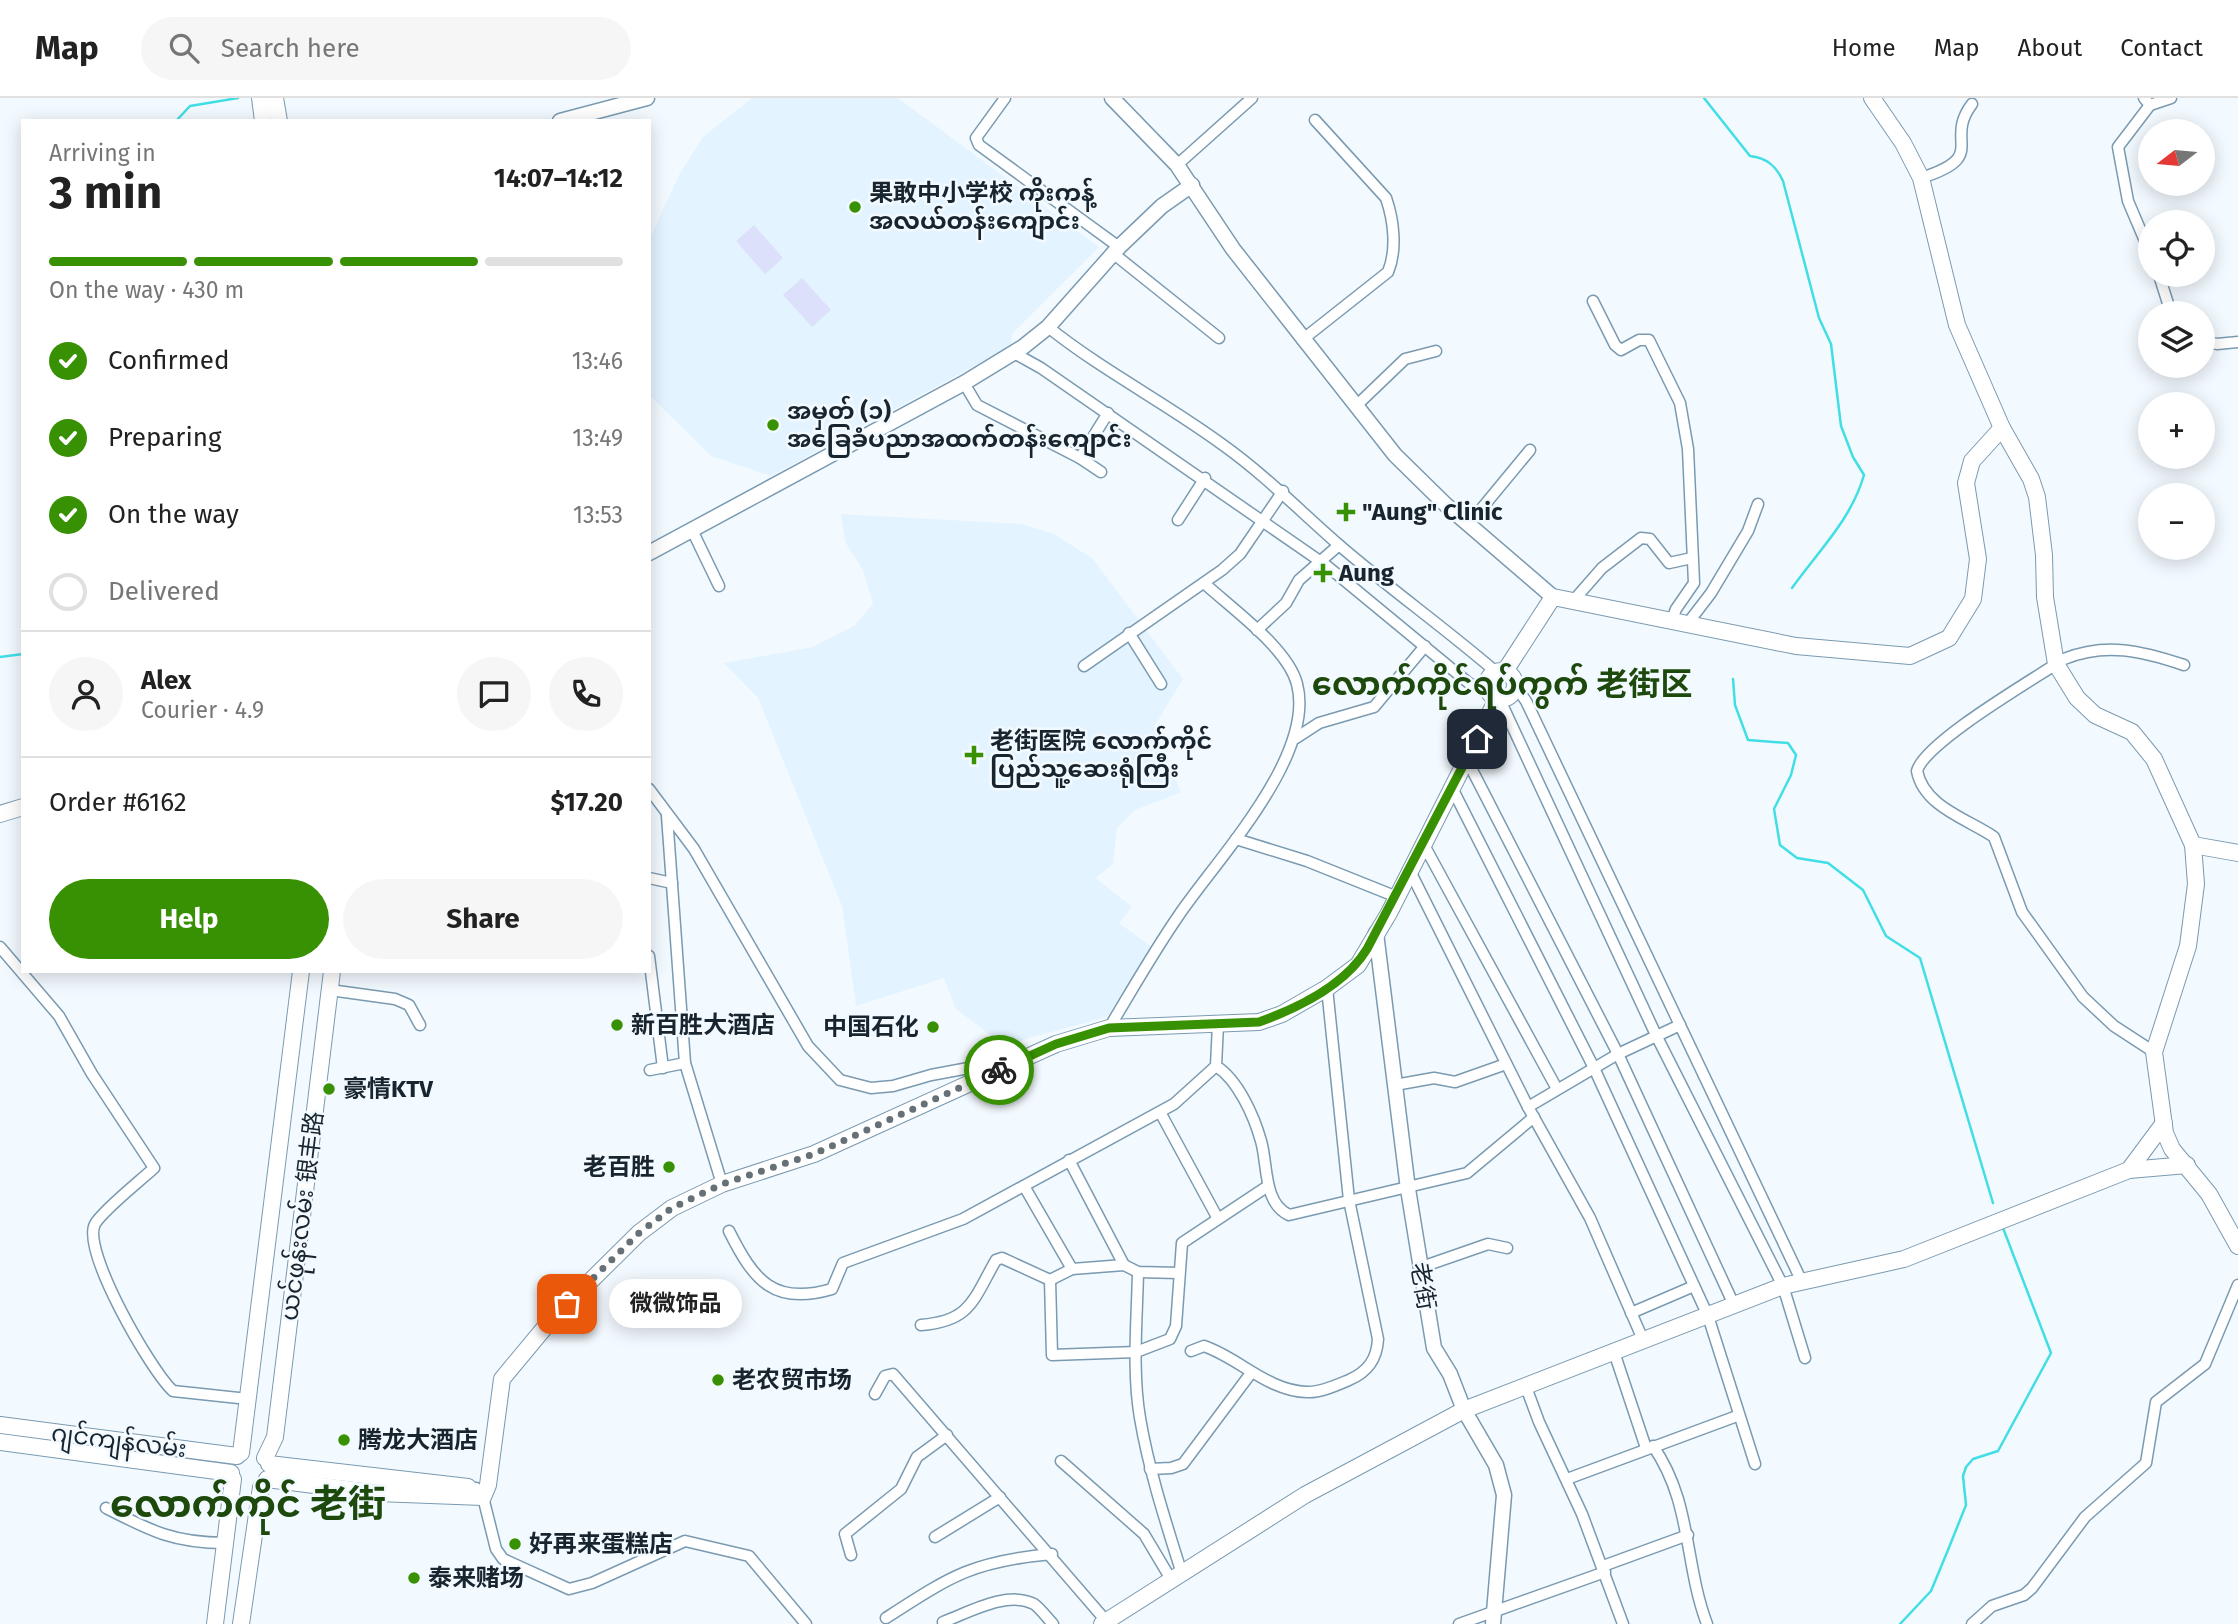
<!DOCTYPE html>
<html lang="en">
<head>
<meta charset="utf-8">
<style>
	body { margin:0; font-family:"Fira Sans","Noto Sans SC","Noto Sans Myanmar",sans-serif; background:#f6f6f6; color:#222; height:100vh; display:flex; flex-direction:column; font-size:26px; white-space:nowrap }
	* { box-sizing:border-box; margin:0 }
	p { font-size:23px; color:#767676 }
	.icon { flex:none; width:38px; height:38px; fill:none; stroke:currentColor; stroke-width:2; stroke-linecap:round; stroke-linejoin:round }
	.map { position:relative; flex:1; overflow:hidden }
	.panel { position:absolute; left:21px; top:21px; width:630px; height:854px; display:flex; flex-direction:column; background:#fff; border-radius:0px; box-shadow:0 4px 18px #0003 }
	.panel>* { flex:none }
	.needle { width:46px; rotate:254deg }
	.controls { position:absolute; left:2138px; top:21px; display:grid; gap:14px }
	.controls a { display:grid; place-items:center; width:77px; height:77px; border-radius:50%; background:#fff; box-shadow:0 4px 18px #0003; font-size:35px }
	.pin { position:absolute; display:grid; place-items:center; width:60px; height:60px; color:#fff; margin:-30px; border-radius:14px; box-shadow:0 4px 10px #0006 }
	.courier { position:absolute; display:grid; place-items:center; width:70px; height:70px; margin:-35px; border:5px solid #389102; border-radius:50%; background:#fff; color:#222; box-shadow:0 2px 9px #0007 }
	.bubble { position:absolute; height:49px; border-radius:24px; background:#fff; box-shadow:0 4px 18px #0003; font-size:23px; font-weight:700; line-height:49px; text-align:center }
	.headline em { font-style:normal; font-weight:700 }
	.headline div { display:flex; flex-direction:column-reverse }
	.headline { display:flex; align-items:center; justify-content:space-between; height:119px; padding:0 28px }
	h1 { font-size:46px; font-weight:700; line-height:52px }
	.bar { display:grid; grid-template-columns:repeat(4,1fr); gap:10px 7px; align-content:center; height:84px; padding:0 28px }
	.bar i { height:9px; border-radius:5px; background:#e0e0e0 }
	.bar .current { background:#389102 }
	.bar p { grid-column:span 4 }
	.line { display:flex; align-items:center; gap:18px; padding:0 28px; border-top:2px solid #e0e0e0 }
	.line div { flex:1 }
	.round { display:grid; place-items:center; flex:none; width:74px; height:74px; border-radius:37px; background:#f6f6f6 }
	ol { padding:0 28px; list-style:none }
	li { display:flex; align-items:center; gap:21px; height:77px }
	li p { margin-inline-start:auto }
	li .icon { padding:7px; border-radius:50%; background:#389102; color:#fff; stroke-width:4 }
	li:last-child { color:#767676 }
	li i { width:38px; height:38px; border:4px solid #e0e0e0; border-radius:50% }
	.primary-button { display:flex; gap:14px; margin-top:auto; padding:14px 28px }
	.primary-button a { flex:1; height:80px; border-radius:42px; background:#389102; color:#fff; font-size:28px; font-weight:700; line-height:80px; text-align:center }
	.primary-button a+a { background:#f6f6f6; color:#222 }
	header { display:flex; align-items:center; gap:42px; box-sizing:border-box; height:98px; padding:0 35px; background:#fff; border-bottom:2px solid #e0e0e0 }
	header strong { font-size:33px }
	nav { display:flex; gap:38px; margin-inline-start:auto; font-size:24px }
	.search { width:490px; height:63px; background:#f6f6f6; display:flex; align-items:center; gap:18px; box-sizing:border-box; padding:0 24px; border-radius:38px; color:#767676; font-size:26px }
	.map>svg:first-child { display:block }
	.built { fill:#e3f3ff }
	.green { fill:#dde0fb }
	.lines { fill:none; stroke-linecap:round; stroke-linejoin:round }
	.stream { stroke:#41dee5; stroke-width:2.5 }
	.minor-casing { stroke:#7a9ab1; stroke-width:13 }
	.tertiary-casing { stroke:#7a9ab1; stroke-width:17 }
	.secondary-casing { stroke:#7a9ab1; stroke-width:18 }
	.minor { stroke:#fff; stroke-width:10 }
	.tertiary { stroke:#fff; stroke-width:14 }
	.secondary { stroke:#fff; stroke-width:16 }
	.done { stroke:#657077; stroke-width:7; stroke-dasharray:0 12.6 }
	.route { stroke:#389102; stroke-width:9 }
	.poi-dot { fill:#389102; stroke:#f3faff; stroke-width:2.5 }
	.labels { text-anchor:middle; stroke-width:5; stroke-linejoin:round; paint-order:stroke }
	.poi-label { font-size:24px; font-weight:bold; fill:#19252e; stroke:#f3faff; text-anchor:start }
	.street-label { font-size:24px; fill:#19252e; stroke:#f3faff }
	.district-label { font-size:32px; font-weight:bold; fill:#1e490d; stroke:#f3faff }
	.town-label { font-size:38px; font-weight:bold; fill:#1e490d; stroke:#f3faff }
</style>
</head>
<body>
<header>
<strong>Map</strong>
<div class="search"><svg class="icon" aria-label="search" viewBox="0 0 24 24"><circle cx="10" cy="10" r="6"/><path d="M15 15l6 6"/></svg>Search here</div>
<nav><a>Home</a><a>Map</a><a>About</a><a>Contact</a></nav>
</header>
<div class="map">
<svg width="2238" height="1526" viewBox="0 0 2238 1526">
	<rect width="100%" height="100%" fill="#f3faff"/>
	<g class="built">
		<polygon points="752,0 898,0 1099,149 1012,236 1011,248 771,378 711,358 649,297 649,142 680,75 703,39"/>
		<polygon points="841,416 1022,426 1054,436 1093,461 1183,581 1154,629 1181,694 1135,712 1117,730 1113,766 1096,780 1132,809 1119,825 1153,850 1107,919 1003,947 955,910 944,880 856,908 842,808 758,600 724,565 813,549 855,527 873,506 863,472 845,444"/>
	</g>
	<g class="green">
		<polygon points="754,127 783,160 765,176 736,143"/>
		<polygon points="802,180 831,212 812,229 783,197"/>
	</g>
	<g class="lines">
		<g class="stream">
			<path d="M1704,0l46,58c17,2 26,10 33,25l36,137 12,26 10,82 12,31 11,18c-13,45 -45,75 -72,113"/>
			<polyline points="176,23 190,8 238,0"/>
			<polyline points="0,559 23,556"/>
			<polyline points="1733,581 1735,607 1748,642 1788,645 1796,657 1791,677 1774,711 1780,747 1797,760 1828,765 1863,792 1886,838 1920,860 1993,1105"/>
			<polyline points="1900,1526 1931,1493 1948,1452 1966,1407 1963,1378 1966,1369 1973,1361 1998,1353 2051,1255 2003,1130"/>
		</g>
		<g class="minor-casing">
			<g id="minor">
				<polyline points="1005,0 976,40 979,47 1119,149"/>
				<polyline points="2144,0 2150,7 2171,0"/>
				<polyline points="2150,7 2118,49 2128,103 2151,157"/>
				<polyline points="1177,67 1252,0"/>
				<path d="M1921,80c69,-22 22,-36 51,-74"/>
				<polyline points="1114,156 1219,240"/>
				<polyline points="2159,177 2171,215"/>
				<polyline points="1593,203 1615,247 1621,252 1639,242 1649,242 1680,305 1688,351 1694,485 1676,511 1672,522"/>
				<path d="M1048,229c55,44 118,76 175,118 42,30 77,66 116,100 51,44 106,83 157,127"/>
				<path d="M1302,242l86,-68c9,-22 6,-51 -2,-74l-71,-78"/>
				<polyline points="2203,243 2217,246 2238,244"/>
				<polyline points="1014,255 1041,270 1327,468 1470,586 1487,592"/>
				<polyline points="964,285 977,307 1080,360 1101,374"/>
				<polyline points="1356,308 1405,261 1436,253"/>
				<polyline points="1080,360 1108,315"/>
				<polyline points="1178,422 1205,380"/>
				<polyline points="1468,427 1530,352"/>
				<polyline points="692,432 719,488"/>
				<polyline points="1574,502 1602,470 1641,440 1650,441 1669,465 1692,460"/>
				<polyline points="1688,525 1711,495 1748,433 1758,406"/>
				<polyline points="1257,532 1286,505 1299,482 1339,447"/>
				<polyline points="1129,535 1161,586"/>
				<polyline points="1084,568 1222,472 1240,456 1283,393"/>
				<polyline points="1516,589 1526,603 1802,1184"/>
				<polyline points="1500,602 1656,937 1783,1188 1805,1260"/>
				<polyline points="1296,640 1319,625 1374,609 1425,548"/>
				<polyline points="1467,662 1618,956 1734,1207"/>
				<polyline points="1452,690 1594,970 1708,1218 1755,1366"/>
				<polyline points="649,691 694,751 808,948 840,982 871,990 893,988 931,977 1006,963"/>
				<polyline points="667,718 685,965 722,1086"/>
				<polyline points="1236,741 1307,763 1397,799"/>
				<polyline points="1424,747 1557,991"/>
				<polyline points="1410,773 1528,1009 1590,1120 1644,1244"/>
				<polyline points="649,780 672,785"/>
				<path d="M0,849l59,69 33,58 62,94c-13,12 -52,43 -59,56 -14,26 56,147 78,167l75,8"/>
				<polyline points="649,858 663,970"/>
				<polyline points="330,892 395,901 409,907 420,927"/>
				<path d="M1218,926l-2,42c22,14 38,50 45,75 7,24 2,62 28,74l178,-42 67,-56"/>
				<path d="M1109,930c23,-38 45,-77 70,-113 38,-56 137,-159 118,-231 -9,-36 -66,-76 -93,-101"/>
				<path d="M2154,954l-40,-26 -31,-29 -61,-85 -28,-75c-26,-18 -70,-30 -77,-66 8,-29 117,-92 147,-112 42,-17 78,-8 120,6"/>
				<polyline points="650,972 685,965"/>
				<polyline points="1395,987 1434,980 1455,984 1506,966"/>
				<polyline points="1528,1009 1618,956 1680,927"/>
				<polyline points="1160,1014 1217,1119"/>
				<polyline points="1069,1062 1124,1167"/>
				<polyline points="1024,1088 1072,1171"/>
				<path d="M729,1133c25,50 45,75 103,58l11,-26 120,-44 211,-115 42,-38"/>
				<polyline points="1419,1170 1488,1146 1507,1150"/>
				<path d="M1138,1174c-1,48 -6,99 2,146 9,53 26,105 42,156"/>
				<polyline points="1050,1182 1052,1257 1136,1254 1170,1241 1176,1228 1182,1145 1268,1088"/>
				<polyline points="1050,1182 1072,1171 1124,1167 1138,1174 1179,1175"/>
				<polyline points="1631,1215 1694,1188"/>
				<path d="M921,1227c50,-4 52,-25 75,-65l6,-2 48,22"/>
				<path d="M1191,1253l13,-5c35,12 64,45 103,46 13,1 30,-7 42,-12 19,-8 28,-21 29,-41l-29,-139 -22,-212"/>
				<polyline points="1614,1254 1646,1350"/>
				<polyline points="1526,1289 1539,1324 1582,1416 1623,1526"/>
				<polyline points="875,1296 885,1278 893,1276 1107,1524"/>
				<path d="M1653,1348c39,56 31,117 54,178"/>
				<polyline points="1061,1363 1144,1436 1172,1483"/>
				<polyline points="1150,1371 1171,1370 1183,1366 1251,1275"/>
				<polyline points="1567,1381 1737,1318"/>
				<polyline points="476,1390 483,1399 496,1451 503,1461 569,1491 592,1485 685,1443 749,1458 806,1526"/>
				<path d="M106,1410c45,23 68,35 119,35"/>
				<polyline points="935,1439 1000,1399"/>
				<polyline points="851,1457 845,1436 901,1391 917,1359 947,1337"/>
				<polyline points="1603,1468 1688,1437"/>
				<path d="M886,1520c65,-42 87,-57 166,-64"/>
				<path d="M943,1524c25,-9 64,-32 91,-18 7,5 13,14 19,20"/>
				<polyline points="1459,1526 1605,1474"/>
				<polyline points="1972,1526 1992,1508 2024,1497 2032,1490 2085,1419 2146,1365 2156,1304 2205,1266 2238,1187"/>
			</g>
		</g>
		<g class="tertiary-casing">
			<g id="tertiary">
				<polyline points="1112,0 1177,67 1233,151 1395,357 1446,407 1553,499"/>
				<polyline points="560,23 647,0"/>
				<polyline points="649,455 964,285 1023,249 1048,229 1119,149 1162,108 1192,87"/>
				<polyline points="1376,835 1408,1091 1434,1250 1450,1276 1464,1312 1496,1367 1504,1397 1493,1526"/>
			</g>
		</g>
		<g class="secondary-casing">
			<g id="secondary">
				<polyline points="260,0 263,23"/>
				<polyline points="275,0 279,23"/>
				<polyline points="1872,0 1903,45 1921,80 1957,227 2002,330 2031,381 2037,399 2044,457 2045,499 2056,566 2077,600 2095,617 2132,634 2154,661 2193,747 2196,786 2188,848 2154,954 2165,1035 2172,1051 2209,1096 2238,1148"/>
				<circle cx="1501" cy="587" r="14"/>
				<polyline points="1505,573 1553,499 1796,548 1910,558 1949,540 1973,501 1978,461 1966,385 1972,363 2002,330"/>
				<polyline points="0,716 23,709"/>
				<polyline points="2193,747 2238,755"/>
				<polyline points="2129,1072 2164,1025"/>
				<polyline points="0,1327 237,1358"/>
				<polyline points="0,1344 231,1375"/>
				<polyline points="241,1355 301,873"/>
				<polyline points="265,1360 275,1339 332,873"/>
				<polyline points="269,1366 468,1389"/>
				<polyline points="267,1381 377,1395 483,1399 488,1387 502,1281 551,1222 639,1135 672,1110 722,1086 814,1056 1056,946 1109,930 1259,924 1282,916 1327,890 1358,867 1389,815 1497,601"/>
				<polyline points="215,1526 233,1381"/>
				<polyline points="241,1526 261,1389"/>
				<polyline points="1102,1526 1305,1397 1464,1312 1783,1188 1904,1161 2129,1072 2187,1067"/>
			</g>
		</g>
		<use href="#minor" class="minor"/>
		<use href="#tertiary" class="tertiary"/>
		<use href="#secondary" class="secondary"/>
	</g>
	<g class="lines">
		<polyline class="done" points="567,1206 639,1135 672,1110 722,1086 814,1056 999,972"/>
		<path class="route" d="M999,972l57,-26 53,-16 150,-6c39,-14 86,-37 108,-73l110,-210"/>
	</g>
	<g class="poi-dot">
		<circle cx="855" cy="109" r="7"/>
		<circle cx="773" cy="327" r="7"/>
		<path d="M1342.5 403.5h7v7h7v7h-7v7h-7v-7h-7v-7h7z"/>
		<path d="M1319.5 464.5h7v7h7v7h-7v7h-7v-7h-7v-7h7z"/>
		<path d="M970.5 646.5h7v7h7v7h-7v7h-7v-7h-7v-7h7z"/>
		<circle cx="617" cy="927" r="7"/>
		<circle cx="933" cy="929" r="7"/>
		<circle cx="329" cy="991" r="7"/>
		<circle cx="669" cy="1069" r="7"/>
		<circle cx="718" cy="1282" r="7"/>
		<circle cx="344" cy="1342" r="7"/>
		<circle cx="515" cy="1446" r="7"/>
		<circle cx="414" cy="1480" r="7"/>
	</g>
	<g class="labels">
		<g class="poi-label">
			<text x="869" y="103">果敢中小学校 ကိုးကန့်<tspan x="869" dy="28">အလယ်တန်းကျောင်း</tspan></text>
			<text x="787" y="321">အမှတ် (၁)<tspan x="787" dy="28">အခြေခံပညာအထက်တန်းကျောင်း</tspan></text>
			<text x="1362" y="422">"Aung" Clinic</text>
			<text x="1339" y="483">Aung</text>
			<text x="990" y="651">老街医院 လောက်ကိုင်<tspan x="990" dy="28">ပြည်သူ့ဆေးရုံကြီး</tspan></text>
			<text x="631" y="935">新百胜大酒店</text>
			<text x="919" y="937" text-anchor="end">中国石化</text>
			<text x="343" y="999">豪情KTV</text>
			<text x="655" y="1077" text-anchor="end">老百胜</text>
			<text x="732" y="1290">老农贸市场</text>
			<text x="358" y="1350">腾龙大酒店</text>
			<text x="529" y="1454">好再来蛋糕店</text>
			<text x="428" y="1488">泰来赌场</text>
		</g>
		<g class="street-label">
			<text transform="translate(302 1118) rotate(-83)" y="8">ယင်ဖုန်းလမ်း 银丰路</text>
			<text transform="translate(1423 1188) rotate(80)" y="8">老街</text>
			<text transform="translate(119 1343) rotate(7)" y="8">ဂျင်ကျန်လမ်း</text>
		</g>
		<g class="district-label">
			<text x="1502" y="597">လောက်ကိုင်ရပ်ကွက် 老街区</text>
		</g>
		<g class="town-label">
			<text x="248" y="1419">လောက်ကိုင် 老街</text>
		</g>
	</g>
</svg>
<div class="controls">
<a><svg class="needle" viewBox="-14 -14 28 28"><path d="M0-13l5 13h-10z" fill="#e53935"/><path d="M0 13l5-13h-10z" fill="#767676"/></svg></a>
<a><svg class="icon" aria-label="locate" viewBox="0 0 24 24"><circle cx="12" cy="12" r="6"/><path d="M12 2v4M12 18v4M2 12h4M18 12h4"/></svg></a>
<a><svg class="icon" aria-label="layers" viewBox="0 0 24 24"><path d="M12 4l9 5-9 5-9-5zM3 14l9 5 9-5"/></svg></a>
<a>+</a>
<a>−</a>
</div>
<div class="pin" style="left:567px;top:1206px;background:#ea580c"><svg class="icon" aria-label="bag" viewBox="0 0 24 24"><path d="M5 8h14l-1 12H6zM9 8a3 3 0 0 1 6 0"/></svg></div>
<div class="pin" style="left:1477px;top:641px;background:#1f2937"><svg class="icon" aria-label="home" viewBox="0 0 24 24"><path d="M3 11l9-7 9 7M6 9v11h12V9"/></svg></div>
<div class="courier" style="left:999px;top:972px"><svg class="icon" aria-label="bike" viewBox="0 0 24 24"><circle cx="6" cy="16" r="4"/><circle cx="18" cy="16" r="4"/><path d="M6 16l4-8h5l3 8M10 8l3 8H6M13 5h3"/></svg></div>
<div class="bubble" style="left:609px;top:1181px;width:133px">微微饰品</div>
<section class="panel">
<div class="headline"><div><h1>3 min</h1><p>Arriving in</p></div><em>14:07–14:12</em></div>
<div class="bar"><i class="current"></i><i class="current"></i><i class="current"></i><i></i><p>On the way · 430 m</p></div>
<ol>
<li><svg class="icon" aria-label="check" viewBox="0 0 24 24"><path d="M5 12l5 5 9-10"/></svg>Confirmed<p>13:46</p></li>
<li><svg class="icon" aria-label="check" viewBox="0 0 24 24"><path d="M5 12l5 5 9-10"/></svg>Preparing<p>13:49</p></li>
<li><svg class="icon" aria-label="check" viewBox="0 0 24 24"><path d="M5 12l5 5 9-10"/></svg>On the way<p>13:53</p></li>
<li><i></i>Delivered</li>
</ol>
<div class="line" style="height:126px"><a class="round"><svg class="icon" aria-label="person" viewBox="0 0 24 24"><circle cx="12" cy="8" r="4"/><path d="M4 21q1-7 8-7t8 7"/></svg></a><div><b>Alex</b><p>Courier · 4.9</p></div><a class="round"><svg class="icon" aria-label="chat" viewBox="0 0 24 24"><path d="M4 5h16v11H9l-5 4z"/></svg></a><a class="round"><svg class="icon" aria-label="phone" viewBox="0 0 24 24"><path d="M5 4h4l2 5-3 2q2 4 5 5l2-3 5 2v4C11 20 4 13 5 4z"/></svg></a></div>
<div class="line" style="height:91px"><div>Order #6162</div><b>$17.20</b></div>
<div class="primary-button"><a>Help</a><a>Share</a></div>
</section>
</div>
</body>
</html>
